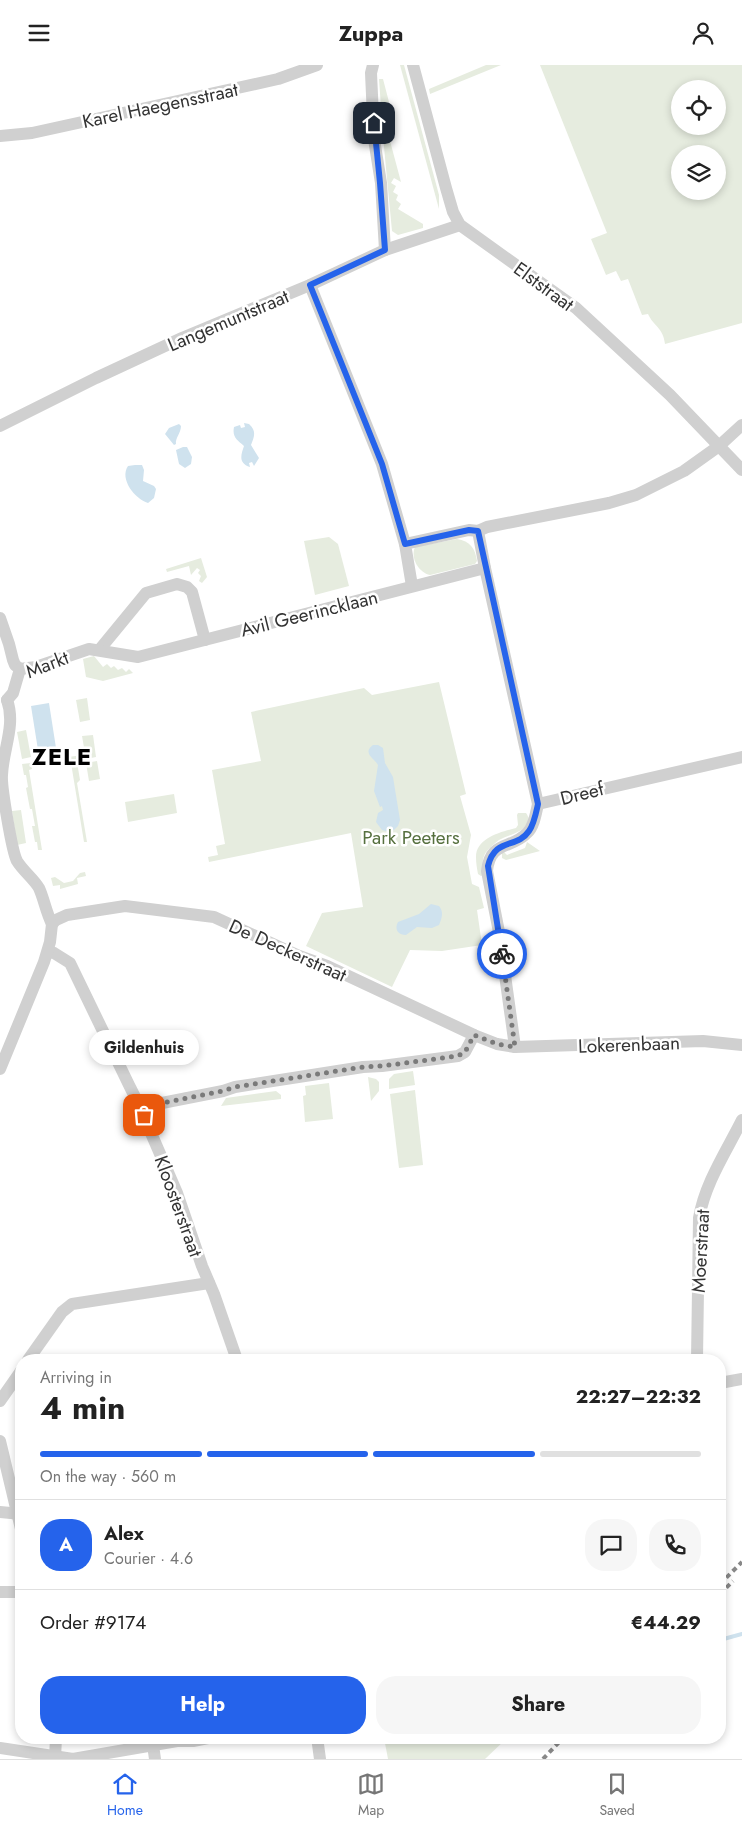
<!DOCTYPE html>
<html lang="en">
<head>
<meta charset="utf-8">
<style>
	body { margin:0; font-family:Jost,sans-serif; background:#f6f6f6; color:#222; height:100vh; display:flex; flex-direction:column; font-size:19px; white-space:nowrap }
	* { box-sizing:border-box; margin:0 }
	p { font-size:16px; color:#767676 }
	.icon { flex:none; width:28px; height:28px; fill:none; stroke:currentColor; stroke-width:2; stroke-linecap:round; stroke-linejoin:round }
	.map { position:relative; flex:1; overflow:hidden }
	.details { position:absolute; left:15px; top:1289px; width:711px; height:390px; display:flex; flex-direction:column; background:#fff; border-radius:20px; box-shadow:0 2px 8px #0003 }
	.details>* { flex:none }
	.controls { position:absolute; left:671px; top:15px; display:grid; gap:10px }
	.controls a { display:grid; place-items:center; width:55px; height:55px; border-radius:50%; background:#fff; box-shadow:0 2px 8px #0003; font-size:25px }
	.pin { position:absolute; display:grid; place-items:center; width:42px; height:42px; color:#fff; margin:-21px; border-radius:10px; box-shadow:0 2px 8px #0006 }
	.courier { position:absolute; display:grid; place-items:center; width:50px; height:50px; margin:-25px; border:4px solid #2563eb; border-radius:50%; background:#fff; color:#222; box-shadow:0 1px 6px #0007 }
	.bubble { position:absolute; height:35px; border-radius:18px; background:#fff; box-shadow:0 2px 8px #0003; font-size:16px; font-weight:700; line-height:35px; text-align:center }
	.summary em { font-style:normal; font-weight:700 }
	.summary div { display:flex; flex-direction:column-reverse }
	.summary { display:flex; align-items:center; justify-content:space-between; height:85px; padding:0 25px }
	h1 { font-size:32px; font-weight:700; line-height:38px }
	.bar { display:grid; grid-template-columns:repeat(4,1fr); gap:8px 5px; align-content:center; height:60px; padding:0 25px }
	.bar i { height:6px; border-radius:4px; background:#e0e0e0 }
	.bar .on { background:#2563eb }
	.bar p { grid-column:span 4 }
	.line { display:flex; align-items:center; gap:12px; padding:0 25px; border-top:1px solid #e0e0e0 }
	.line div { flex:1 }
	.round { display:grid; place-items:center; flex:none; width:52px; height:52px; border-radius:20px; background:#f6f6f6 }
	.cta { display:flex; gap:10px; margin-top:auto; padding:10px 25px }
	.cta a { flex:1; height:58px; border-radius:20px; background:#2563eb; color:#fff; font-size:20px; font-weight:700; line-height:58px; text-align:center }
	.cta a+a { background:#f6f6f6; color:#222 }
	header { display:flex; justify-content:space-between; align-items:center; height:65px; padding:0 25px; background:#fff; font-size:22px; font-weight:700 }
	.dock { display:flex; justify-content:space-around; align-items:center; height:70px; border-top:1px solid #e0e0e0; background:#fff; font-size:14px; color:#767676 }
	.dock a { display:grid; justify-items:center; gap:2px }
	.dock .on { color:#2563eb }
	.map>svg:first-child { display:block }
	.green { fill:#e6ecdf; fill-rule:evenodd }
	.water { fill:#cfe2ee }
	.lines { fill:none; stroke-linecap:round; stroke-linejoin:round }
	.stream { stroke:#cfe2ee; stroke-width:4 }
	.minor { stroke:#d0d0d0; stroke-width:12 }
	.rail { stroke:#888; stroke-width:4; stroke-dasharray:5 4; stroke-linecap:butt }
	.done { stroke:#7a7a7a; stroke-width:5; stroke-dasharray:0 9 }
	.route { stroke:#2563eb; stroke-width:6 }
	.labels { text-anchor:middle; stroke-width:5; stroke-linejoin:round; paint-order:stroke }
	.street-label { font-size:19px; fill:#333; stroke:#fff }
	.park-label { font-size:19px; fill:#56703f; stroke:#fff }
	.district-label { font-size:24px; font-weight:bold; letter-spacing:1px; fill:#000; stroke:#fff }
</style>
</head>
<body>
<header><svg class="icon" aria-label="menu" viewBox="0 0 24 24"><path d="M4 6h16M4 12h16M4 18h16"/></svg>Zuppa<svg class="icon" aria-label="person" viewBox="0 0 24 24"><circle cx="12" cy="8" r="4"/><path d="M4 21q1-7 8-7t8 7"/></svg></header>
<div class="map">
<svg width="742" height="1694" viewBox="0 0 742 1694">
	<rect width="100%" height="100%" fill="#fff"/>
	<g class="green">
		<polygon points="400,0 404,0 439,130 439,144"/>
		<polygon points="486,0 501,0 430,29 429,24"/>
		<path d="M540,0h202v258l-77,21c-2,-17 -11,-17 -17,-30l-6,1 -14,-36 -7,2 -5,-10 -10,4 -15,-36 16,-6zM680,24h38v37h-38zM680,89h38v37h-38z"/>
		<polygon points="379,14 383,14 389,37 383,39 381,42"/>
		<polygon points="382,61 386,61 401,117 394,113 391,118 396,121 393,127 398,130 396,135 401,139 398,144 423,159 423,163 398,170 392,166"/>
		<polygon points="329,472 338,479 349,521 315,530 304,476"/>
		<path d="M457,474c13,2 18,9 20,22l-2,3 -45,11c-11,-2 -20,-17 -15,-28z"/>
		<polygon points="201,493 207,512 202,518 199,516 201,511 198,508 200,505 197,503 191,510 189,501 167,507 166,504"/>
		<polygon points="94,591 103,602 107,599 111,603 114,601 118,605 122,603 126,607 129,604 133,608 103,616 86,612 83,594"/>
		<polygon points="439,617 466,729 460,731 471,770 467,792 472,819 479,822 484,843 477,845 482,880 442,886 410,885 392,922 306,881 322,848 363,842 351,768 209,797 208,792 218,790 216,781 225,779 212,705 261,696 251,647 364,623 372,630"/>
		<polygon points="87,633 90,655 80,657 76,635"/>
		<polygon points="26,665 31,692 22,694 17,667"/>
		<polygon points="93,670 96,692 86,694 82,671"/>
		<polygon points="76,691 80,715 77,718 87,777 84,777 71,698 68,698 67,692"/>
		<polygon points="97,696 100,714 89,716 86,698"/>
		<polygon points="31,698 32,704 29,705 42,785 38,785 37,777 35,777 32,761 35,761 32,744 30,744 26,723 28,722 26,710 24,710 22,699"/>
		<polygon points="174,729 177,748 128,757 125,737"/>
		<polygon points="21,745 26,778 17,780 12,746"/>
		<path d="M518,748h8c12,16 -19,22 -27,27 -4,3 -9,7 -12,11 -6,7 -4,16 -4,24l-2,1 -3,-2c-1,-5 -2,-11 -2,-17 0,-19 25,-25 40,-29l2,-3 -1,-10z"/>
		<polygon points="527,777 540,786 506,795 502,793 502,788 504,787 507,790 525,783"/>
		<polygon points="85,807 86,811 77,813 78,819 60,824 60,820 53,821 51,813 55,812 64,818 73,816 80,808"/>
		<polygon points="413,1006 415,1020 389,1024 389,1014 394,1009"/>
		<polygon points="368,1012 376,1014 379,1017 379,1026 371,1036"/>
		<polygon points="329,1018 333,1054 305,1057 303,1031 306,1030 305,1021"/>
		<polygon points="415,1025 423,1100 399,1103 390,1029"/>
		<polygon points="276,1026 281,1030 281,1034 221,1041 226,1033"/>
		<polygon points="384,1673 384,1672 507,1673 485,1694 388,1694"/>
	</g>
	<g class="water">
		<path d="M244,358l5,1c8,7 5,13 2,21l8,13 -5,8 -2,-4 -3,1 1,4c-12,-4 -9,-12 -6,-21 -7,-6 -12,-9 -10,-19l6,-2 1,3 4,-1z"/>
		<path d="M179,359l2,2c0,7 -6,12 -5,18l-2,1 -9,-11 4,-6z"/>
		<polygon points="183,382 187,382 192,392 191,399 185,403 179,399 176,385"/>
		<path d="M135,400h7l2,5 -1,11 11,5 2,3 -2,9 -6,5c-13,-4 -29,-24 -20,-37z"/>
		<polygon points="49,638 56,683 38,685 31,641"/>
		<path d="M373,680h5l5,3 2,15 8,14 7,43 -2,6 -4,4 -5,2 -7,-2 -6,-8 2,-9 5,-3 -1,-4 -2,1 -6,-16 4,-26c-4,-7 -16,-12 -5,-20z"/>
		<path d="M431,839l8,2c5,6 3,12 0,19l-7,3 -15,-1 -11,8c-8,0 -12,-6 -8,-13l21,-8z"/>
	</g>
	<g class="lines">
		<polyline class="stream" points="720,1575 742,1569"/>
		<g class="minor">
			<polyline points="373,0 371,8 374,74 381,118 385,185"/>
			<polyline points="413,0 446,123 453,147 460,160 576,243 670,330 742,405"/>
			<polyline points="0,71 32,68 278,14 317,0"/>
			<polyline points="310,220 382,399 405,479"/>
			<polyline points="0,361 96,313 182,273 310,220 385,185 460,160"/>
			<path d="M485,503l53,236c-2,9 -4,23 -11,29 -16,17 -37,7 -40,38l12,61 16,115"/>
			<polyline points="412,521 405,479 469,465 478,466 487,462 609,438 636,430 684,406 719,381 742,360"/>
			<polyline points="0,553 9,579 13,595 15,600 20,604"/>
			<polyline points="100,584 146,528 177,519 187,522 192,527 205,575"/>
			<polyline points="20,604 36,602 89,584 138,592 485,503 478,466"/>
			<path d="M7,635c9,25 -4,49 -5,75 -1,11 10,77 15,86 6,10 16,17 22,27 5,11 7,24 13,36"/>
			<polyline points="7,635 13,628 20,604"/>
			<polyline points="538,739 742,692"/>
			<polyline points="52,859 56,855 67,850 125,841 214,852 299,891 327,901 474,970 497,979 515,982 703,976 742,980"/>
			<polyline points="48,887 54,888 70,898 129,1020 138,1038 177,1128 202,1201 214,1229 237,1295"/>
			<polyline points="0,1004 44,897 50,877 52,859"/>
			<polyline points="144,1050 162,1038 223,1026 235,1022 363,1002 382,1001 458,991 465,987 474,970"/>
			<polyline points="28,1295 62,1247 72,1239 209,1218"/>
			<path d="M697,1295l2,-142c6,-35 27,-66 43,-98"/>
			<polyline points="720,1318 742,1314"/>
			<polyline points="0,1336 21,1306"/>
			<polyline points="0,1376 21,1464"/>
			<polyline points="0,1447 21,1449"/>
			<polyline points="0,1527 21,1527"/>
			<polyline points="317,1672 320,1694"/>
			<polyline points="153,1680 155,1694"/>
			<polyline points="0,1683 73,1694 177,1676 193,1676 213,1672"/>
			<polyline points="55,1694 56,1672"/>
		</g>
		<g class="rail">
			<polyline points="720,1519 742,1497"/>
			<polyline points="720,1529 733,1516"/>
			<polyline points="543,1694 564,1672"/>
		</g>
	</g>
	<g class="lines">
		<polyline class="done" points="144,1050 162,1038 223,1026 235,1022 363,1002 382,1001 458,991 465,987 474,970 497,979 515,982 502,889"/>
		<path class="route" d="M374,58l6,60 5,67 -75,35 72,179 23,80 64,-14 9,1 60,273c-2,9 -4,20 -9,27 -12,18 -34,6 -41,35l14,88"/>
	</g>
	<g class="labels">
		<g class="street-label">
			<text transform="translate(160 40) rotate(-12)" y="7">Karel Haegensstraat</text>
			<text transform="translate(544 221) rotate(36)" y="7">Elststraat</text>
			<text transform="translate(228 255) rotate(-23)" y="7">Langemuntstraat</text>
			<text transform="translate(309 548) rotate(-14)" y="7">Avil Geerincklaan</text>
			<text transform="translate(47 599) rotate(-21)" y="7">Markt</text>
			<text transform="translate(582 728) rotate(-14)" y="7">Dreef</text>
			<text transform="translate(288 885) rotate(24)" y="7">De Deckerstraat</text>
			<text transform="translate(629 979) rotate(-2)" y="7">Lokerenbaan</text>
			<text transform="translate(179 1141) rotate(70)" y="7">Kloosterstraat</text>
			<text transform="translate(700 1186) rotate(-87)" y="7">Moerstraat</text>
		</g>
		<g class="park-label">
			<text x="411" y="779">Park Peeters</text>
		</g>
		<g class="district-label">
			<text x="62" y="700">ZELE</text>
		</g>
	</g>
</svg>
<div class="controls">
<a><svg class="icon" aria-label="locate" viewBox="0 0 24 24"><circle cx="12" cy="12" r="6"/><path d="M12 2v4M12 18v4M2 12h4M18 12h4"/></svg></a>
<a><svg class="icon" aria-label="layers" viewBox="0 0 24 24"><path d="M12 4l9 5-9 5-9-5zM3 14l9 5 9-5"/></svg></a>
</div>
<div class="pin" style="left:144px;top:1050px;background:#ea580c"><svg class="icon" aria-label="bag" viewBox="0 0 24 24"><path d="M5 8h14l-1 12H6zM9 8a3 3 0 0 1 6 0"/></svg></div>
<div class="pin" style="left:374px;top:58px;background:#1f2937"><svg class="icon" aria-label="home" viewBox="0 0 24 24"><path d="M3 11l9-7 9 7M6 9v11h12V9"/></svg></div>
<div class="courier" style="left:502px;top:889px"><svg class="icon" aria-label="bike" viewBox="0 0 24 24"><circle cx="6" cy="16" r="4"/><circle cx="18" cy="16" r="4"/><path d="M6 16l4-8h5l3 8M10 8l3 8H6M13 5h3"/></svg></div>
<div class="bubble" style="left:89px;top:965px;width:110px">Gildenhuis</div>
<section class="details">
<div class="summary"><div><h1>4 min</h1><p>Arriving in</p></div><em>22:27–22:32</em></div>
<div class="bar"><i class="on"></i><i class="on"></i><i class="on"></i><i></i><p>On the way · 560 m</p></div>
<div class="line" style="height:90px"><b class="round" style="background:#2563eb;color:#fff">A</b><div><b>Alex</b><p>Courier · 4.6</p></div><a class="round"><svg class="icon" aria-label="chat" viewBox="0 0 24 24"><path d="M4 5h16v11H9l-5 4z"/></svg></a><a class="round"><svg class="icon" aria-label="phone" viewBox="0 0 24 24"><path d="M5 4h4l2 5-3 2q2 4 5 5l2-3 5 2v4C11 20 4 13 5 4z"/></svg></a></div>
<div class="line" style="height:65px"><div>Order #9174</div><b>€44.29</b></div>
<div class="cta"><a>Help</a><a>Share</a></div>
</section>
</div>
<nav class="dock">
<a class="on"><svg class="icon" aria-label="home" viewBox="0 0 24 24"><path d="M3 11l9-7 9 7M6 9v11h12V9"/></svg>Home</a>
<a><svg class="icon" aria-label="map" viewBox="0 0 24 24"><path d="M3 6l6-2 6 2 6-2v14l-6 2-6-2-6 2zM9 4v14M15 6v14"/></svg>Map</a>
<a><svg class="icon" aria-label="saved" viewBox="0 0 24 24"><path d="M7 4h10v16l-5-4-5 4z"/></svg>Saved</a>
</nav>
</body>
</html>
